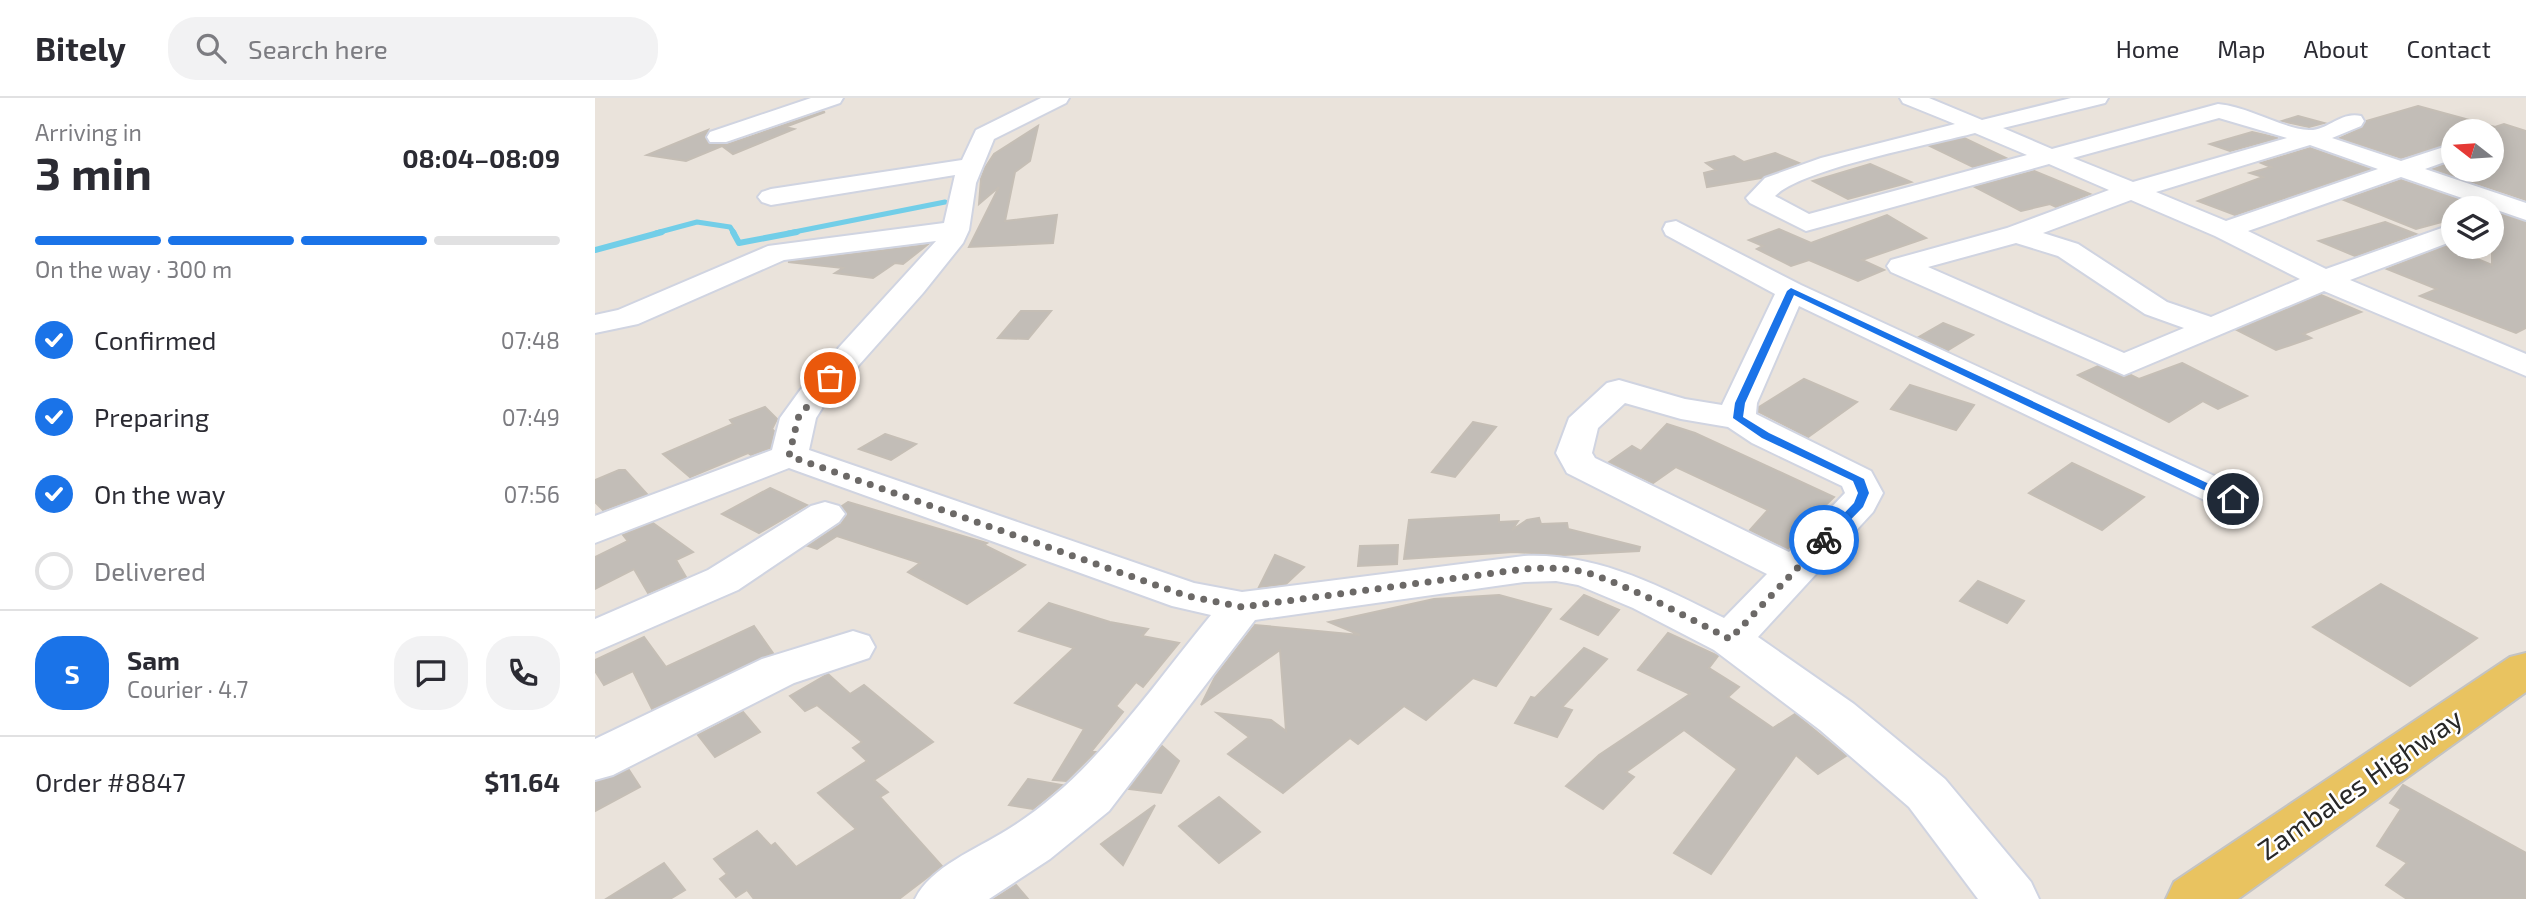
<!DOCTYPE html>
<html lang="en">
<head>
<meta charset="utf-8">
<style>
	body { margin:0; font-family:"Exo 2",sans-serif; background:#f2f2f3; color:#2b2b33; height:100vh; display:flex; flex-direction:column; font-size:26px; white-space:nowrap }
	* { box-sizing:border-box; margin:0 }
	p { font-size:23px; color:#7c7c81 }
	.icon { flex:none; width:38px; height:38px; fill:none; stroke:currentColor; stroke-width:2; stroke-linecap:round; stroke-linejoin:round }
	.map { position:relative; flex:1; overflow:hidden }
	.sheet { display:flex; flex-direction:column; background:#fff; width:595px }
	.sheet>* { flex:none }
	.needle { width:46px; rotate:287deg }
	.fabs { position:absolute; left:1846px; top:21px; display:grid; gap:14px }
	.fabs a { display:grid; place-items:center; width:63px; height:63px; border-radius:50%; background:#fff; box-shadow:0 4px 18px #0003; font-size:35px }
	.pin { position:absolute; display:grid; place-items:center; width:60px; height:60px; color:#fff; margin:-30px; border:4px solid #fff; border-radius:50%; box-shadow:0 2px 7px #0007 }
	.courier { position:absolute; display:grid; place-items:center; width:70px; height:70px; margin:-35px; border:5px solid #1a73e8; border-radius:50%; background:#fff; color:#222; box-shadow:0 2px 9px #0007 }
	.headline em { font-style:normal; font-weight:700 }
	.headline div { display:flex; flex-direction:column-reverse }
	.headline { display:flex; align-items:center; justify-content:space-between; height:119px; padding:0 35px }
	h1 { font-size:46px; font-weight:700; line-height:52px }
	.bar { display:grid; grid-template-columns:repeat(4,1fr); gap:10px 7px; align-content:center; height:84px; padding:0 35px }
	.bar i { height:9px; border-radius:5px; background:#e1e1e2 }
	.bar .on { background:#1a73e8 }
	.bar p { grid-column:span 4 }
	.line { display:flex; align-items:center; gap:18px; padding:0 35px; border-top:2px solid #e1e1e2 }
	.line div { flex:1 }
	.round { display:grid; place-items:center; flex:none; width:74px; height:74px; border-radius:28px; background:#f2f2f3 }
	ol { padding:0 35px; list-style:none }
	li { display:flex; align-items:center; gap:21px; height:77px }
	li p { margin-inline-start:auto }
	li .icon { padding:7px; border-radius:50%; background:#1a73e8; color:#fff; stroke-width:4 }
	li:last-child { color:#7c7c81 }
	li i { width:38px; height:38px; border:4px solid #e1e1e2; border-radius:50% }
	header { display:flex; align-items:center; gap:42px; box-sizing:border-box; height:98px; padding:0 35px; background:#fff; border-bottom:2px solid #e1e1e2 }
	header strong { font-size:33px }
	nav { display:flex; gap:38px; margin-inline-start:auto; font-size:24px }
	.search { width:490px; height:63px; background:#f2f2f3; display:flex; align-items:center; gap:18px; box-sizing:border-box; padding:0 24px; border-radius:28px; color:#7c7c81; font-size:26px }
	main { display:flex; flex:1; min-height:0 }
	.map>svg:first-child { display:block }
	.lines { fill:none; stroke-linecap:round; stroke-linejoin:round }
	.stream-far1 { stroke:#72cee8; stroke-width:5 }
	.stream { stroke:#72cee8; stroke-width:6 }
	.building { fill:#c2bdb7; stroke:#c5beb5; stroke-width:2 }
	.minor-casing { stroke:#d0d4e1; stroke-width:4 }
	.major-casing { stroke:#c3c3c3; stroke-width:4 }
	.minor { fill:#fff; fill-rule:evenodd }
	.major { fill:#e9c360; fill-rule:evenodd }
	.route { fill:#1a73e8 }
	.done { stroke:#6c6967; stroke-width:7; stroke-dasharray:0 12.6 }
	.labels { text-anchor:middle; stroke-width:5; stroke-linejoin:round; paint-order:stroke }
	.near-street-label { font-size:28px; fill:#282828; stroke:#fff }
</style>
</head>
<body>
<header>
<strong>Bitely</strong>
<div class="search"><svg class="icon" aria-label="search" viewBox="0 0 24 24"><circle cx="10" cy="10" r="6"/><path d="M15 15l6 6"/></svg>Search here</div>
<nav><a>Home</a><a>Map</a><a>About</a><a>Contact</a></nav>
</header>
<main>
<section class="sheet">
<div class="headline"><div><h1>3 min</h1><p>Arriving in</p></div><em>08:04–08:09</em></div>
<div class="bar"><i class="on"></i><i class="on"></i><i class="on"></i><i></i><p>On the way · 300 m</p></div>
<ol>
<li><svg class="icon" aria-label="check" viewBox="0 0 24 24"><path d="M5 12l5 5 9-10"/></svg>Confirmed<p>07:48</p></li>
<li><svg class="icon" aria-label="check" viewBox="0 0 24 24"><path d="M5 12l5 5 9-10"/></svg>Preparing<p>07:49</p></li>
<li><svg class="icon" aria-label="check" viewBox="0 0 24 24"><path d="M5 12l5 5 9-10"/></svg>On the way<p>07:56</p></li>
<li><i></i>Delivered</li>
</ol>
<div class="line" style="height:126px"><b class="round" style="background:#1a73e8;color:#fff">S</b><div><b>Sam</b><p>Courier · 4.7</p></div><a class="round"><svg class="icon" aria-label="chat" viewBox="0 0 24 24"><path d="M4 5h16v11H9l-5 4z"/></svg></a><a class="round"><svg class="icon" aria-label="phone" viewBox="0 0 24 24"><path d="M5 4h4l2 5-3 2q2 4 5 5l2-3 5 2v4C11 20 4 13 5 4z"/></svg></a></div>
<div class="line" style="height:91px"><div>Order #8847</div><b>$11.64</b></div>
</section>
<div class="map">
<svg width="1931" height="801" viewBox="0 0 1931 801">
	<rect width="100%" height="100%" fill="#eae3db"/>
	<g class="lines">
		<g class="stream-far1">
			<polyline points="61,135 102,124 135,129 139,135"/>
			<polyline points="194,135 350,104"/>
		</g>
		<g class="stream">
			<polyline points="138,134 144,145 202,134"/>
			<polyline points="0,152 67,134"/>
		</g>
	</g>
	<g class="building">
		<polygon points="1823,8 1900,29 1909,26 1931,33 1931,102 1838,71 1858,64 1858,72 1897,72 1897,33 1858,33 1858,44 1806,60 1745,40 1767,30 1771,23"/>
		<polygon points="227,14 230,14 190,29 199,31 138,56 127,48 91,63 52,57 113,32 110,38 113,45 131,47"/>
		<polygon points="1703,18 1729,25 1714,29 1687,23"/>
		<polygon points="443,28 435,63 420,74 410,123 462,117 458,145 374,149 404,89 384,106 386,81 390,70 399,56"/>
		<polygon points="1657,34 1683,40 1635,53 1615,46"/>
		<polygon points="1369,40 1411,60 1378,69 1335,48"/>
		<polygon points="1715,50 1775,71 1640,117 1603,103 1668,79 1655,75 1676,69 1666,65"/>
		<polygon points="1180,55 1204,65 1166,80 1112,89 1109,75 1121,72 1111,65 1139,58 1149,64"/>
		<polygon points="1275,66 1316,84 1253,101 1218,83"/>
		<polygon points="1439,73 1495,96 1461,109 1455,106 1426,113 1380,89"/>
		<polygon points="1806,82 1889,110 1858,110 1858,121 1821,131 1749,102"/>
		<polygon points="1897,113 1931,124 1931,230 1921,235 1825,198 1842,191 1792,171 1851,148 1897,167"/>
		<polygon points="1292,117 1331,140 1267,162 1289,172 1263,183 1214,162 1196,168 1162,151 1168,148 1154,142 1184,131 1216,145"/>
		<polygon points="1790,124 1821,136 1760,158 1724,143"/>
		<polygon points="332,147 308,166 300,165 278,180 240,175 248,170 193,164"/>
		<polygon points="1726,197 1766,214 1708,236 1716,240 1681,252 1642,232"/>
		<polygon points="426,213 456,213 433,241 403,240"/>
		<polygon points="1348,225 1378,237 1353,252 1324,239"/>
		<polygon points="1587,265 1652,298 1623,311 1608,303 1574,324 1483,277 1503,268 1528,279 1536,277 1544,281"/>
		<polygon points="1209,281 1262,304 1213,339 1164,314 1164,309"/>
		<polygon points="1315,287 1379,307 1361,332 1296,311"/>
		<polygon points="170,309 182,321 177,331 179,333 175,350 156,357 153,355 95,379 68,356 138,326 135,322"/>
		<polygon points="878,324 901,329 860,379 837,374"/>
		<polygon points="1072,326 1100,335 1239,399 1209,428 1213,430 1193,451 1155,432 1173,412 1081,369 1058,385 1014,364 1037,348 1046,353"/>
		<polygon points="290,336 321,346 296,362 264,351"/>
		<polygon points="1477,365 1549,399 1507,432 1434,395"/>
		<polygon points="24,372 30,372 52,396 8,412 0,404 0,382"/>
		<polygon points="175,390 212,407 164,435 127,416"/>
		<polygon points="253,404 392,445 389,447 430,467 372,506 313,474 325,465 242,438 222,451 213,448 246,426 253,416 247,408"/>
		<polygon points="904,417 904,424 923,423 917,432 932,422 944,420 946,426 972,425 973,431 1045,449 1044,453 968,457 919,454 809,461 814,422"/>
		<polygon points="58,425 98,454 81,462 91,479 53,495 39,471 0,491 0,459 33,443 28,437"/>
		<polygon points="803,447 802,466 763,468 765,448"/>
		<polygon points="680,457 709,469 691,486 664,489"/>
		<polygon points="1383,483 1429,503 1412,525 1365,503"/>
		<polygon points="1786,486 1882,540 1815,588 1718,529"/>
		<polygon points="904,497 956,511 901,588 878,580 831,622 809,608 763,646 755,640 688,695 633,656 654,639 622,615 676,622 691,633 685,552 606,607 620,579 660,527 765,537 734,524 839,501"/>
		<polygon points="989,497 1024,512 1003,537 966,521"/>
		<polygon points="454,505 515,524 553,531 547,538 584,545 548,589 541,584 521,608 528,614 496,654 500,654 471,683 458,682 489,631 420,605 479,550 424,533"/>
		<polygon points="159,528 178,555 57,611 38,573 9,587 0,573 0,562 49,539 71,569"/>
		<polygon points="1073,535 1123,558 1114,570 1144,589 1133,599 1178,630 1200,616 1251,658 1223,676 1201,657 1116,776 1079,755 1142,671 1089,632 1031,674 1039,679 1008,711 971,688 1004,657 1095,596 1043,572"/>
		<polygon points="989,550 1012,561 967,609 977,612 962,639 920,625 936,599 940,600"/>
		<polygon points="233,576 255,596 269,587 338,644 279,682 293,694 285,699 347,768 304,801 159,801 152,792 141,799 125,781 132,776 119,761 162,733 176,748 180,745 201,769 261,731 223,695 272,663 258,650 267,644 222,607 210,613 195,598"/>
		<polygon points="148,614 165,634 120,659 103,637"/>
		<polygon points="567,648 584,663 566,695 534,691"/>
		<polygon points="34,672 45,689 0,713 0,684"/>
		<polygon points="433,681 467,687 438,711 414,707"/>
		<polygon points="1808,687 1931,755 1931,801 1812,801 1791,787 1812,765 1782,748 1806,711 1795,705"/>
		<polygon points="624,699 665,734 624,765 584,728"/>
		<polygon points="560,707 528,767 506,746"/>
		<polygon points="69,765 90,792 75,801 11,801"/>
		<polygon points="421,787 433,801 399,801"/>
	</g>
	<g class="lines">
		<g class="minor-casing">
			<g id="minor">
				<polygon points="216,0 248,0 245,5 131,44 115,44 112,39 115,34"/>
				<path d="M446,0h28l-3,5 -72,36 -18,44 -7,47 -6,13 -40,50 -97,109 -10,16 -7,32 385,133 48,9 282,-36c74,-3 135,30 200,62l43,-44 -200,-101 -11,-20 13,-35 38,-35 12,-3 66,19 37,6 53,-111 -109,-59 -3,-6 3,-6 10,-2 125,64 446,206 5,8 -5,8 -14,4 -14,-4 -420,-201 -42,97 -1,11 115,57 12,22 -10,19 -115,125 96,67 91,75 86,103 8,17h-61l-69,-92 -89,-77 -106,-80 -81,-42 -55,-23 -22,-4 -32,1 -269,38 -146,191 -59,48 -61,40h-74c15,-32 62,-50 92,-69 84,-51 142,-140 204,-215l-39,-9 -383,-138 -194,75v-27l177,-66 8,-32 21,-29 135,-148 -152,19 -146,64 -43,9v-18l23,-5 150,-64 176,-23 11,-48 -184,30 -9,-3 -4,-5 4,-5 9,-3 191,-29 14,-30zM1030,305l56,16 47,8 24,16 90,43 3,7 -56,59 -194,-94 -3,-5 6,-25z"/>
				<path d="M1305,0h29l53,22 89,-22h37l-3,5 -102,25 49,21 166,-45c32,3 62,24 91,26 18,1 32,-19 52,-14l3,5 -3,5 -29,12 69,23 52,-17v15l-28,10 101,34v17l-125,-43 -153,54 78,38 127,-45v17l-103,39 176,74v22l-202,-85 -200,84 -233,-103 -4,-6 4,-6 116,-32 102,-38 -60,-26 -243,67 -56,-28 -4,-5 19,-20 56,-20 134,-34 -52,-21zM1624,20l68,20 -154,44 -60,-24zM1380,35l52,22 -218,59 -34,-18c26,-27 158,-52 200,-63zM1715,47l68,24 -152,52 -70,-29zM1536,102l84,36 85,43 -89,38 -44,-15 -89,-58 -35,-11zM1421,145l42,13 87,58 39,14 -60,25 -196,-86z"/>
				<polygon points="230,404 244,408 250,416 244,424 143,492 0,554 0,521 113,472 216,408"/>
				<polygon points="258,533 274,538 280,549 274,560 199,585 18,677 0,682 0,641 167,561"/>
			</g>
		</g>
		<g class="major-casing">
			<polygon id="major" points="1931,555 1931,594 1643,801 1571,801 1579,784 1915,559"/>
		</g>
		<use href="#minor" class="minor"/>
		<use href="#major" class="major"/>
	</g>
	<polygon class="route" points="1196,190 1642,399 1644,401 1634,404 1199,197 1150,305 1148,319 1174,335 1269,381 1274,395 1268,409 1233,445 1225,445 1225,440 1259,405 1263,395 1258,383 1167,340 1138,320 1140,305 1192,193"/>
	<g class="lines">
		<path class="done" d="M235,280l-32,40 -9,38 398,140 55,11 282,-38c21,-1 43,-2 64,4 49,16 96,43 142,66l94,-99"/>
	</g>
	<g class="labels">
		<g class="near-street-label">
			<text transform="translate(1765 686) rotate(-35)" y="10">Zambales Highway</text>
		</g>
	</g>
</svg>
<div class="fabs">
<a><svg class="needle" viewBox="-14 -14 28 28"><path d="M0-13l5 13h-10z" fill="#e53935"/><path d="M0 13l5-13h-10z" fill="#7c7c81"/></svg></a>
<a><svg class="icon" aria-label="layers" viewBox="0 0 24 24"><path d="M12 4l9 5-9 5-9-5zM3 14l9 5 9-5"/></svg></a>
</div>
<div class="pin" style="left:235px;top:280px;background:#ea580c"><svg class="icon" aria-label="bag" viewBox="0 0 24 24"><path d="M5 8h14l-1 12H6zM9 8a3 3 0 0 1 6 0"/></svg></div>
<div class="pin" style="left:1638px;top:401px;background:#1f2937"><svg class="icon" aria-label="home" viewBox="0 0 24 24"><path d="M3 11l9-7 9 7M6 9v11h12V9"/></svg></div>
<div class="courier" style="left:1229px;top:442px"><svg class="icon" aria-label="bike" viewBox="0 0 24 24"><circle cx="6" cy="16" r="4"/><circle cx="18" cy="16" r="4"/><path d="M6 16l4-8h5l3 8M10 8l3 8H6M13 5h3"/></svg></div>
</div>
</main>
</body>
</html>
